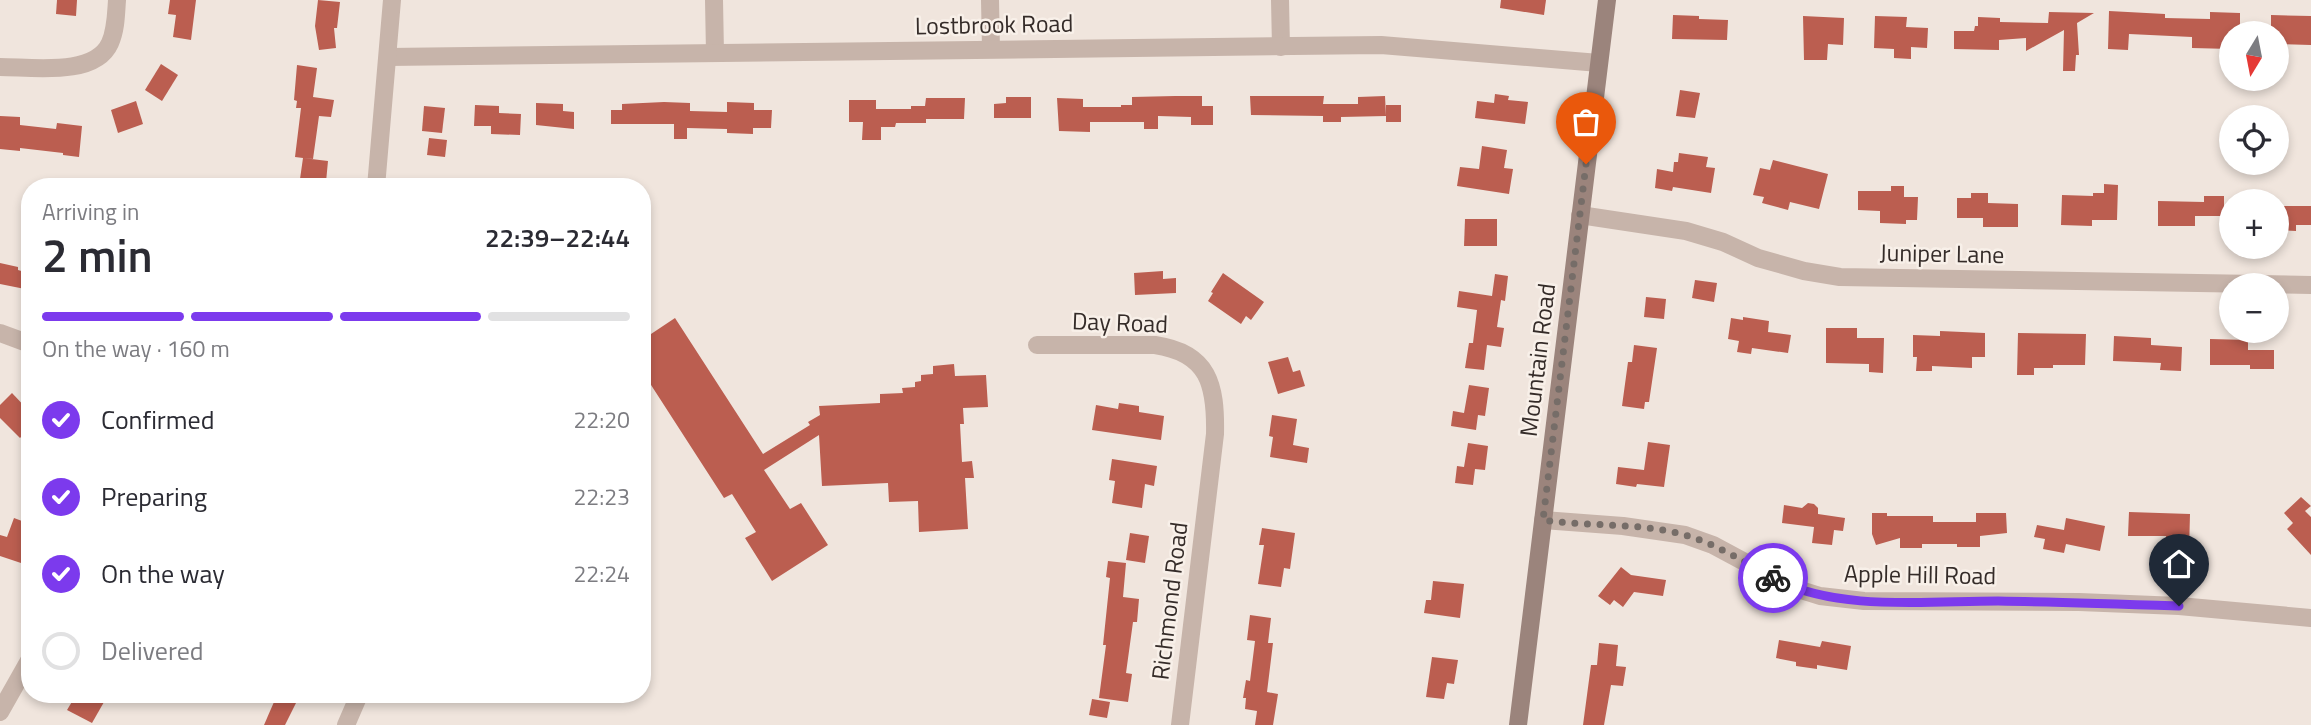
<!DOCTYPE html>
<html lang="en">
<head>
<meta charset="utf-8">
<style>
	body { margin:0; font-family:"Titillium Web",sans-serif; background:#f2f2f3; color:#2b2b33; height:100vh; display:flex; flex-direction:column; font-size:26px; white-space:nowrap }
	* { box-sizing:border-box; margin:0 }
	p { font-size:23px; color:#7c7c81 }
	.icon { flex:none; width:38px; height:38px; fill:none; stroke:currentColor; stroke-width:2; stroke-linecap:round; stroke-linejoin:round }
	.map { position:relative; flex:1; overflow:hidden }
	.details { position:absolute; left:21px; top:178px; width:630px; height:525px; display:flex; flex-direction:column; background:#fff; border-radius:28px; box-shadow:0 4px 10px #0003 }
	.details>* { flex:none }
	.needle { width:46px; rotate:190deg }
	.controls { position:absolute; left:2219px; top:21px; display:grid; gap:14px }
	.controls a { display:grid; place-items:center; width:70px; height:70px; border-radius:50%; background:#fff; box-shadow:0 4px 10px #0003; font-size:35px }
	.pin { position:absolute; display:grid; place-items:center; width:60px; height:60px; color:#fff; margin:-72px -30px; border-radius:50% 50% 50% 0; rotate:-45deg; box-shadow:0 0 7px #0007 }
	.pin .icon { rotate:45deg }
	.courier { position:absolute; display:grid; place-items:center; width:70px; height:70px; margin:-35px; border:5px solid #7c3aed; border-radius:50%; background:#fff; color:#222; box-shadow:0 2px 9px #0007 }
	.summary em { font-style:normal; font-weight:600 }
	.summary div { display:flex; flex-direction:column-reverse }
	.summary { display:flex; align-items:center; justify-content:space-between; height:119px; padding:0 21px }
	h1 { font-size:46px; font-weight:600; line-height:52px }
	.bar { display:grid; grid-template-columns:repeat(4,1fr); gap:10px 7px; align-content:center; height:84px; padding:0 21px }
	.bar i { height:9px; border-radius:5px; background:#e1e1e2 }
	.bar .selected { background:#7c3aed }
	.bar p { grid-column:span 4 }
	ol { padding:0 21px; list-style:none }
	li { display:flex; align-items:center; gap:21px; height:77px }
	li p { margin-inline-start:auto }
	li .icon { padding:7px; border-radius:50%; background:#7c3aed; color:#fff; stroke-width:4 }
	li:last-child { color:#7c7c81 }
	li i { width:38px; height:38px; border:4px solid #e1e1e2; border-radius:50% }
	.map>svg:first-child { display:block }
	.building { fill:#bb5e50 }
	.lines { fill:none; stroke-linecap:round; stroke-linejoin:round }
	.street { stroke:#c7b4aa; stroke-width:18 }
	.secondary { stroke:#9b847c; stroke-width:18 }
	.done { stroke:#766d68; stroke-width:7; stroke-dasharray:0 12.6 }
	.route { stroke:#7c3aed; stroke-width:9 }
	.labels { text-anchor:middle; stroke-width:5; stroke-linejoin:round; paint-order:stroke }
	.street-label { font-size:24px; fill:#352c29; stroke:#f8f0e9 }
</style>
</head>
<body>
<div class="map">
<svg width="2311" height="725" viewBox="0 0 2311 725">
	<rect width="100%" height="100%" fill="#f0e5dd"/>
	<g class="building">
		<polygon points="57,0 77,0 76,16 56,14"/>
		<polygon points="170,0 196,0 191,40 173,37 176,15 168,14"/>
		<polygon points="318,0 340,2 337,28 334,28 336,48 319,50 315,26"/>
		<polygon points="1501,0 1546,0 1544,15 1500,8"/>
		<polygon points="2109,11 2165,14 2165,18 2210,19 2210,12 2240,13 2240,33 2231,33 2231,49 2192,48 2192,37 2129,34 2128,50 2108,49"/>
		<polygon points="2049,12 2094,13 2077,23 2079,55 2076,55 2075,71 2063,71 2064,30 2026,51 2026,38 1999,40 1999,50 1954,49 1954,31 1974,31 1975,26 1978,26 1978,17 2000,18 2000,22 2048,23"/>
		<polygon points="1673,15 1699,16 1699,19 1728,20 1727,40 1672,39"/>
		<polygon points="2271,15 2311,16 2311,45 2277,44 2277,33 2271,33"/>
		<polygon points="1803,16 1844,18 1843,45 1828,44 1827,60 1804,60"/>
		<polygon points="1875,16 1907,17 1906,27 1928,28 1927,48 1911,47 1911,59 1894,58 1894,49 1874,48"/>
		<polygon points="161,64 178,75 162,101 145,90"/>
		<polygon points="297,65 317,68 313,97 334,100 331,117 319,116 313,159 303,158 328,161 326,182 300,179 303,158 295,157 301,108 296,108 297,101 294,100"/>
		<polygon points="1680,90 1700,93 1695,118 1676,116"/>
		<polygon points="1495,94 1509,96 1508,100 1528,102 1525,124 1475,118 1477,101 1494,103"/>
		<polygon points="1175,96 1202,96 1202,106 1213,106 1213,125 1191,125 1191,117 1158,116 1158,129 1144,129 1144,122 1090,122 1090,132 1059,131 1057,98 1083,99 1083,107 1121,107 1121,105 1132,105 1132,97"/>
		<polygon points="1250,96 1324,96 1323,104 1358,104 1358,97 1385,96 1386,116 1341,117 1341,122 1323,122 1323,112 1323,116 1251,115"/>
		<polygon points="1006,97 1031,97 1031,118 994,118 994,104 1006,103"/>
		<polygon points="926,98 965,98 964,119 926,119 926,123 896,123 895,127 881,127 881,140 862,140 863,122 849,122 849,100 876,100 876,109 911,109 911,106 925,106"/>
		<polygon points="136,101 143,124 118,133 111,110"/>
		<polygon points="664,102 690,103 690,111 727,112 727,102 754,103 754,110 772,110 771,128 753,128 753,134 727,133 727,129 687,128 687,139 674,139 674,124 611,124 611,110 622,110 622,104"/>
		<polygon points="536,103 563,104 563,111 574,112 574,129 536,125"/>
		<polygon points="475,105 499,106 499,113 521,114 520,135 491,134 491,126 474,126"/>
		<rect x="1386" y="105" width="15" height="17"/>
		<polygon points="424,106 445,108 442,133 422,131"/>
		<polygon points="0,116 20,117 20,125 56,129 57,123 82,126 79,157 63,155 63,153 20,148 20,151 0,149"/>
		<polygon points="429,138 447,140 445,157 427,155"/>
		<polygon points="1482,146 1507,150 1504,168 1513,169 1509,194 1457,186 1460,167 1479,169"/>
		<polygon points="1679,153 1708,157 1706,167 1715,168 1711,193 1673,187 1672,191 1655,188 1657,169 1673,172 1674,162 1678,162"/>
		<polygon points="1773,160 1828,174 1819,209 1790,202 1788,210 1762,203 1764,197 1753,195 1760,168 1770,170"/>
		<polygon points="2104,184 2118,185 2117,220 2092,220 2092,226 2061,225 2062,195 2093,196 2093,193 2104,193"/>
		<polygon points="1891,186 1904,186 1904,197 1918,197 1917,220 1906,220 1906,224 1880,223 1880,211 1858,210 1858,191 1891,191"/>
		<polygon points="1971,193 1988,193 1988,203 2018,204 2018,227 1983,227 1983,218 1957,218 1957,198 1971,198"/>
		<polygon points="2204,196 2224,196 2224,216 2195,216 2195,226 2158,226 2158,201 2204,202"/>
		<polygon points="2277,206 2311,206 2311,225 2296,225 2296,231 2277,230"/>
		<polygon points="1465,219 1497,219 1497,246 1464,246"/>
		<polygon points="0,263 18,267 18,270 28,273 25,289 0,284"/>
		<polygon points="1163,271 1163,279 1176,278 1176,293 1135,295 1134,273"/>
		<polygon points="1223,273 1264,302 1251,320 1246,316 1241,324 1208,301 1213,293 1211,292"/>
		<polygon points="1495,274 1508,276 1505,301 1501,300 1497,327 1504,328 1501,347 1487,345 1484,370 1465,368 1469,343 1473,343 1477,310 1457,307 1459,291 1492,296"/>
		<polygon points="1695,280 1717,283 1714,302 1692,298"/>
		<polygon points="1646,297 1666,299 1664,319 1644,317"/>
		<polygon points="1743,317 1769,321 1768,332 1791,335 1788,353 1752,348 1751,354 1737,352 1739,341 1728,339 1731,318 1743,320"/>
		<polygon points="675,318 763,454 810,425 808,422 820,415 819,406 880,403 880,394 903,393 902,388 915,387 915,382 921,381 921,375 933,374 933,366 954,364 955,376 986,375 988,407 963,408 964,424 960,424 962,462 972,461 974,478 965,478 968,529 919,532 918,501 889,502 888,483 822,486 819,435 764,470 790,509 801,503 828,545 772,581 745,538 756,532 732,494 724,498 642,371 642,340"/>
		<polygon points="1826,328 1857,328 1857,338 1884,338 1883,373 1869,372 1869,364 1826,363"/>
		<polygon points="1940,331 1985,333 1985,357 1972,357 1972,368 1932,366 1932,371 1916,371 1917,357 1913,357 1913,335 1940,336"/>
		<polygon points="2018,333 2086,334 2085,365 2053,365 2053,368 2034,368 2034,375 2017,375"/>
		<polygon points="2114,336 2151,338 2151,345 2182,347 2181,371 2160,370 2161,363 2113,361"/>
		<polygon points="2210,339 2248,340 2248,350 2274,350 2274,369 2250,369 2250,365 2210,365"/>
		<polygon points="1634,345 1657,348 1649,402 1645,402 1644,409 1622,406 1628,362 1632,362"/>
		<polygon points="1288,357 1293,372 1300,370 1305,386 1278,394 1268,362"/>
		<polygon points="1469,385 1489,388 1485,416 1478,415 1476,430 1451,426 1453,411 1464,413"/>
		<polygon points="12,393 30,412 30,428 20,438 0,418 0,405"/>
		<polygon points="1119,403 1139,406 1139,412 1164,416 1161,440 1092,430 1096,405 1118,409"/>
		<polygon points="1272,415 1297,419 1293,445 1309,448 1307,463 1270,457 1273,437 1269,436"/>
		<polygon points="1648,442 1670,445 1664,487 1637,484 1636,487 1616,484 1618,467 1644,470"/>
		<polygon points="1468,443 1488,446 1485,470 1475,469 1473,485 1455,483 1457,466 1464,467"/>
		<polygon points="1112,459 1157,466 1154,486 1145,484 1142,508 1112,503 1115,481 1109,480"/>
		<polygon points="2301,497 2311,506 2305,511 2311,517 2311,555 2287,529 2293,523 2284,513"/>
		<polygon points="1808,503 1814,504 1818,508 1818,514 1845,518 1843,531 1834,530 1832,545 1812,543 1814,527 1782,523 1784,505 1802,508"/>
		<polygon points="2129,512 2190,514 2189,551 2166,551 2166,536 2128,536"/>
		<polygon points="1872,513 1887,513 1887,516 1933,516 1933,522 1976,522 1976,513 2006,513 2007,533 1980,536 1980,547 1957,547 1957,544 1922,544 1922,548 1900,548 1900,538 1876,545 1872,534"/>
		<polygon points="14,518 30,524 30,538 21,563 0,556 0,535 7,537"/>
		<polygon points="2066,518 2105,526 2100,551 2066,544 2064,553 2043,549 2045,539 2034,537 2037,525 2064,530"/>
		<polygon points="1262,528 1295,533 1290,569 1284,568 1281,587 1258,584 1264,545 1259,545"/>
		<polygon points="1130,533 1149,536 1145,563 1126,560"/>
		<polygon points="1108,561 1126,563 1123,597 1139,599 1137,622 1133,622 1126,673 1132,674 1128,702 1099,698 1106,645 1103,645 1110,578 1106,577"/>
		<polygon points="1621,567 1631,575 1666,580 1663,596 1634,592 1623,607 1614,600 1610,605 1598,596"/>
		<polygon points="1433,581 1464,584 1460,618 1424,613 1426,600 1431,600"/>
		<polygon points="1250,615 1271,618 1268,643 1273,643 1267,692 1278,694 1273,725 1255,725 1257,711 1245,709 1246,698 1243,698 1246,680 1250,681 1255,641 1247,640"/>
		<polygon points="1779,640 1820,647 1822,641 1851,646 1847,670 1817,665 1817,669 1796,666 1796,662 1776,658"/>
		<polygon points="1599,643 1618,645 1616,666 1626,667 1623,686 1611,685 1604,725 1583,725 1591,665 1597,665"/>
		<polygon points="1432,657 1458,660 1454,684 1447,683 1444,699 1426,697"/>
		<polygon points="76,695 108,695 92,723 67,710"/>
		<polygon points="277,695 300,695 285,725 264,725"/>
		<polygon points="1092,699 1110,702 1107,718 1089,715"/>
	</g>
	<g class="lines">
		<g class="street">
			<polyline points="714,0 715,53"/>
			<polyline points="990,0 991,49"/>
			<polyline points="1280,0 1281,47"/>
			<polyline points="388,57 1381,45 1599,63"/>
			<path d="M0,67c32,0 95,10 110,-24 6,-13 6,-29 7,-43"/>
			<polyline points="376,187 392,0"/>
			<polyline points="1580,215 1686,231 1723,242 1758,258 1804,271 1840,277 2311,285"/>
			<polyline points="0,333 30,344"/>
			<path d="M1037,345h118c54,8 61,40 60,89l-35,291"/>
			<polyline points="1543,520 1623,526 1685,535 1713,545 1791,587 1820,596 1864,601 2079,602 2179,606 2311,618"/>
			<polyline points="0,712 30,659"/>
			<polyline points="346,725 359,695"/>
		</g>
		<polyline class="secondary" points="1518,725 1607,0"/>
	</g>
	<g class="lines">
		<path class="done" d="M1586,164l-43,356c47,7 96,2 142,15 31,9 60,27 88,43"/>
		<path class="route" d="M1773,578c64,34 154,23 225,23 60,1 121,3 181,5"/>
	</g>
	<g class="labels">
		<g class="street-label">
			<text transform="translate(994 25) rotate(-1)" y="8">Lostbrook Road</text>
			<text transform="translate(1942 254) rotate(1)" y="8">Juniper Lane</text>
			<text transform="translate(1120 323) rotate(2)" y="8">Day Road</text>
			<text transform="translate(1538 360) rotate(-83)" y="8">Mountain Road</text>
			<text transform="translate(1920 575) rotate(1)" y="8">Apple Hill Road</text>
			<text transform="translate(1170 601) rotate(-83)" y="8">Richmond Road</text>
		</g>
	</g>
</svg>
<div class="controls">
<a><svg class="needle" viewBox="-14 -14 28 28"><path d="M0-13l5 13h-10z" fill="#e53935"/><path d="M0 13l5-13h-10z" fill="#7c7c81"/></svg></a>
<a><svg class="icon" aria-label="locate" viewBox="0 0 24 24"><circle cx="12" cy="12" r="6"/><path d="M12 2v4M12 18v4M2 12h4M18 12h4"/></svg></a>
<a>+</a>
<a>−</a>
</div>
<div class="pin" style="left:1586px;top:164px;background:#ea580c"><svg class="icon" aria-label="bag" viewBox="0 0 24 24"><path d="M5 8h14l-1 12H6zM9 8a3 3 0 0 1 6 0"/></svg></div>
<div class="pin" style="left:2179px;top:606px;background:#1f2937"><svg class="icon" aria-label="home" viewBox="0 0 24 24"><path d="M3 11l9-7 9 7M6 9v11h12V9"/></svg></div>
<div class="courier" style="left:1773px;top:578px"><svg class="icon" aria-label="bike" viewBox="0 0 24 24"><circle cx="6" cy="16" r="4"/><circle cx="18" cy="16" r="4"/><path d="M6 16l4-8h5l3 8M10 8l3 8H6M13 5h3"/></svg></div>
<section class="details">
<div class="summary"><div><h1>2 min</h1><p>Arriving in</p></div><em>22:39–22:44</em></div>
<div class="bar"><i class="selected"></i><i class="selected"></i><i class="selected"></i><i></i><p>On the way · 160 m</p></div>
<ol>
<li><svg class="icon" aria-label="check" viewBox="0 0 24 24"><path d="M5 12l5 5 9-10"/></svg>Confirmed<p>22:20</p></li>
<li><svg class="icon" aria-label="check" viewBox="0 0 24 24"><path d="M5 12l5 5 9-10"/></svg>Preparing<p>22:23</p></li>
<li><svg class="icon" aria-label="check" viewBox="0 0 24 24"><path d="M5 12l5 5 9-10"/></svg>On the way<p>22:24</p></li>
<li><i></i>Delivered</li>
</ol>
</section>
</div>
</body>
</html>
